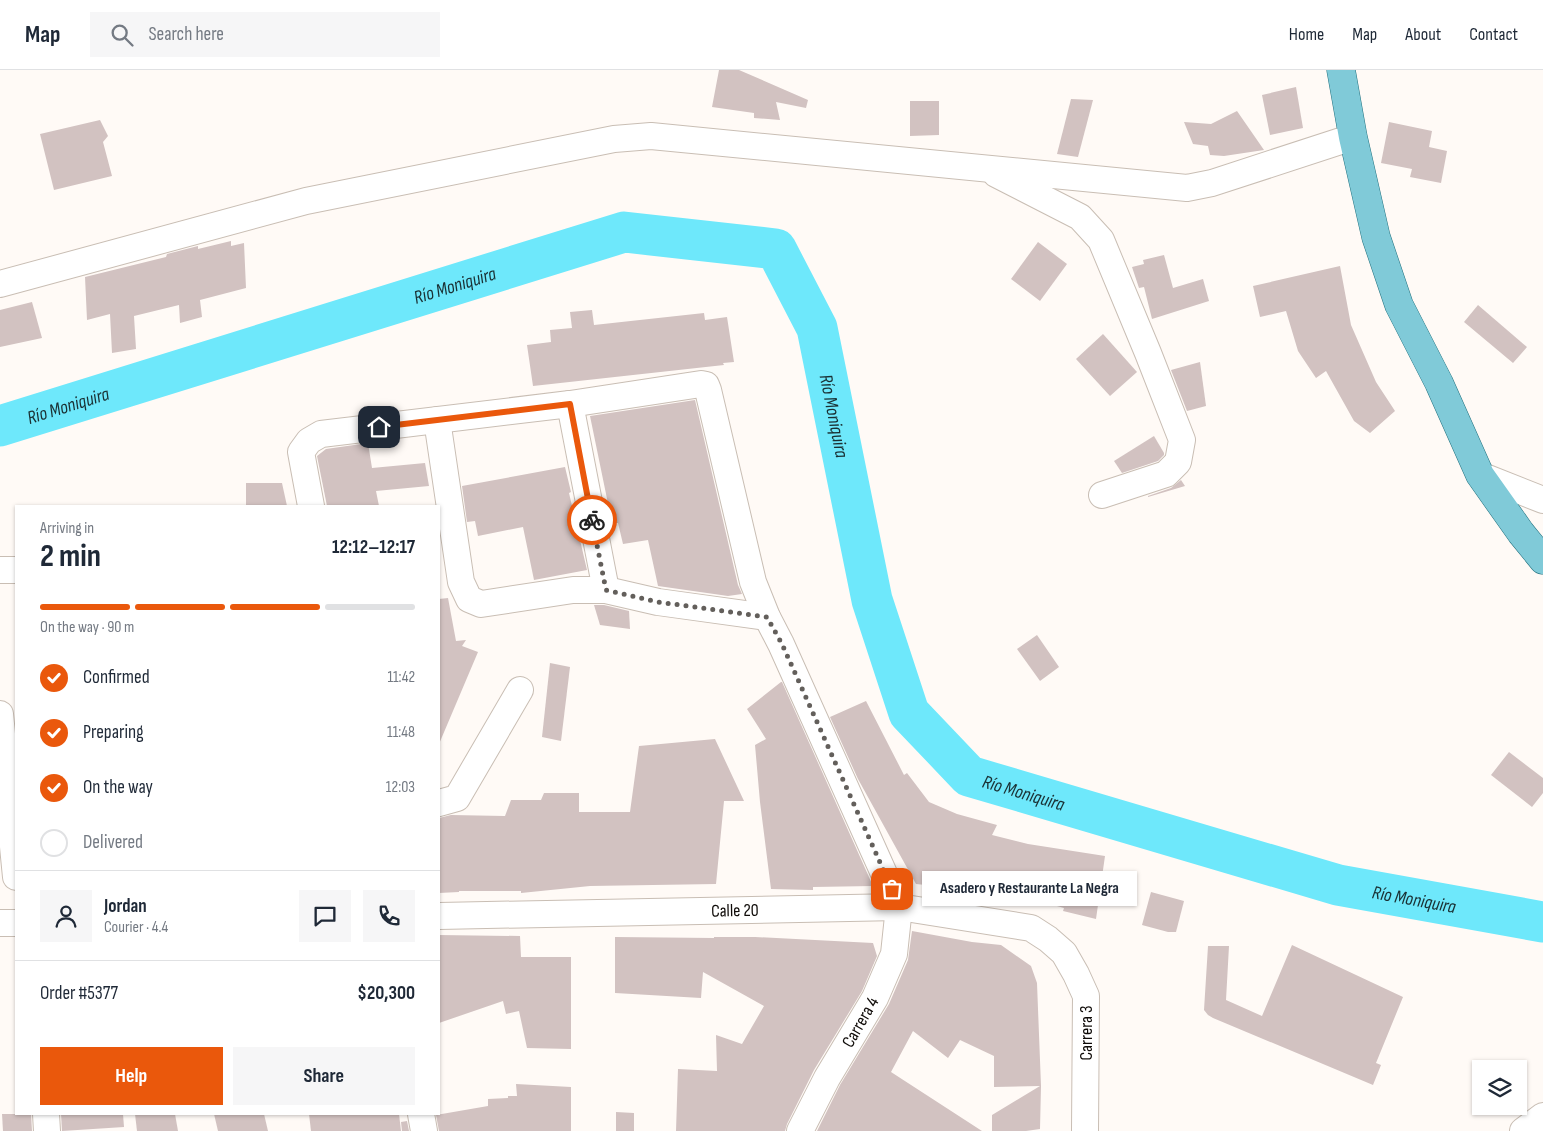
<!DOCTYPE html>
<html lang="en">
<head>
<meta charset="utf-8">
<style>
	body { margin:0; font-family:"Sofia Sans Condensed",sans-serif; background:#f6f6f7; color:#1f2937; height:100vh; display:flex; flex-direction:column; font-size:19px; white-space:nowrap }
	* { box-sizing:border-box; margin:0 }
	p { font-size:16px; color:#747a83 }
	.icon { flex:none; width:28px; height:28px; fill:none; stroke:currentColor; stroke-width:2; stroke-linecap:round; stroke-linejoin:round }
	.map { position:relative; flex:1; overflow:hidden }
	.side { position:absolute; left:15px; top:435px; width:425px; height:610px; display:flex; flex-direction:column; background:#fff; border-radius:0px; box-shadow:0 1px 4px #0004 }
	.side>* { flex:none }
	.tools { position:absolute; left:1472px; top:990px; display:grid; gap:10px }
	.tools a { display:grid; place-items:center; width:55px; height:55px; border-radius:0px; background:#fff; box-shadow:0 1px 4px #0004; font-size:25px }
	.pin { position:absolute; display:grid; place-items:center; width:42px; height:42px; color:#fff; margin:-21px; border-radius:10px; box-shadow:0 2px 8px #0006 }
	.courier { position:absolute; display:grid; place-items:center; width:50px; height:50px; margin:-25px; border:4px solid #ea580c; border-radius:50%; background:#fff; color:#222; box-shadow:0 1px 6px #0007 }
	.bubble { position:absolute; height:35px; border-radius:0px; background:#fff; box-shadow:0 1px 4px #0004; font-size:16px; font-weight:700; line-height:35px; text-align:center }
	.overview em { font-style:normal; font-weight:700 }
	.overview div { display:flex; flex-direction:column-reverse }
	.overview { display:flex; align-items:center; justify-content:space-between; height:85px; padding:0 25px }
	h1 { font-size:32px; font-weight:700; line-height:38px }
	.bar { display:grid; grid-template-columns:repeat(4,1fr); gap:8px 5px; align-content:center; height:60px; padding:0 25px }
	.bar i { height:6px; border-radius:4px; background:#e0e1e3 }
	.bar .on { background:#ea580c }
	.bar p { grid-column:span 4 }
	.line { display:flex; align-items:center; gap:12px; padding:0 25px; border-top:1px solid #e0e1e3 }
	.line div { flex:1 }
	.round { display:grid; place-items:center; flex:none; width:52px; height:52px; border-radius:0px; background:#f6f6f7 }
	ol { padding:0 25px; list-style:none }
	li { display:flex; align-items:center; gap:15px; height:55px }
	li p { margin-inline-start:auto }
	li .icon { padding:5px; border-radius:50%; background:#ea580c; color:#fff; stroke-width:4 }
	li:last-child { color:#747a83 }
	li i { width:28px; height:28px; border:2px solid #e0e1e3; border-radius:50% }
	.action { display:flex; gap:10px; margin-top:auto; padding:10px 25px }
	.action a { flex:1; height:58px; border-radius:0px; background:#ea580c; color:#fff; font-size:20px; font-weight:700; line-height:58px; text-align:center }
	.action a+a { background:#f6f6f7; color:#1f2937 }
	header { display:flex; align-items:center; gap:30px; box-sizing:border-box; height:70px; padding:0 25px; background:#fff; border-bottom:1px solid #e0e1e3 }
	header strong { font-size:24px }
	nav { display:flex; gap:28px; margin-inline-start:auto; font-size:18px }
	.search { width:350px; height:45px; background:#f6f6f7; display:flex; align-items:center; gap:12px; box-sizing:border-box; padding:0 18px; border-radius:0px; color:#747a83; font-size:19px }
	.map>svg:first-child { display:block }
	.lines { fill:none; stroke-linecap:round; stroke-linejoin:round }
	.river { stroke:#6ee8fb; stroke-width:41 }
	.building { fill:#d2c2c1 }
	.minor-casing { stroke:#c9beb4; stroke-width:28 }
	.major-casing { stroke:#22707e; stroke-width:29 }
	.minor { stroke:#fff; stroke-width:26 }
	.major { stroke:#80cad8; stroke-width:28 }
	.done { stroke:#635f5b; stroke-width:5; stroke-dasharray:0 9 }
	.route { stroke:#ea580c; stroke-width:6 }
	.labels { text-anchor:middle; stroke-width:4; stroke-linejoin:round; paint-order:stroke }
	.street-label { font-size:18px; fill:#0f0b08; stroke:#fff }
	.water-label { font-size:19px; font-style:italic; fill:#1a3033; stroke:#fff }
</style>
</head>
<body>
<header>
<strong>Map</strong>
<div class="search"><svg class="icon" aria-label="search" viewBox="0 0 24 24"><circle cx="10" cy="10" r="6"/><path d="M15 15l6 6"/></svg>Search here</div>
<nav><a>Home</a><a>Map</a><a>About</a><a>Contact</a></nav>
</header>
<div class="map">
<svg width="1543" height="1061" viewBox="0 0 1543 1061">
	<rect width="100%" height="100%" fill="#fffaf6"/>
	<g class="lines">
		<path class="river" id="s1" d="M0,356l624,-194 152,17 41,79 55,272 37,113 60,63 369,109 205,37"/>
	</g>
	<g class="building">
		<polygon points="719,0 739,0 808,30 806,38 776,32 780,50 754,48 754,43 712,37"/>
		<polygon points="1296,17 1303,58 1270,65 1262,25"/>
		<polygon points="1071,29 1093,30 1078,87 1057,84"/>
		<polygon points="910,31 939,31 939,65 910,66"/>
		<polygon points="1237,41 1264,80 1224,86 1210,85 1208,76 1193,74 1184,52 1211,54"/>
		<polygon points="100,50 108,66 103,72 112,106 54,120 40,64"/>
		<polygon points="1389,52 1432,61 1429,77 1447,81 1441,113 1410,107 1412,99 1381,93"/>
		<polygon points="231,171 231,176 244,173 246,218 200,230 202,247 180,253 179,235 134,246 136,279 112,283 110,244 87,250 85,207 166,187 167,184 198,176 198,179"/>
		<polygon points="1038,172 1067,194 1040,231 1011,209"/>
		<polygon points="1164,185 1173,218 1203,209 1209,231 1152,249 1144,217 1139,218 1132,197 1144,194 1143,190"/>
		<polygon points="1340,196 1351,255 1376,312 1395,341 1370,363 1354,351 1326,301 1316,308 1298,281 1286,241 1260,247 1253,216"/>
		<polygon points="32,232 42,268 0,277 0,240"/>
		<polygon points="1478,235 1527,277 1513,293 1464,252"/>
		<polygon points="592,240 594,255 704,243 705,250 727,247 734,292 723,293 724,295 533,316 527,275 551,272 550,260 572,258 570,242"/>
		<polygon points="1103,264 1137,302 1110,326 1076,289"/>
		<polygon points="1200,292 1206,336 1187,341 1171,300"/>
		<polygon points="695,330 738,515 742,524 728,526 658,516 648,470 623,474 618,453 612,453 590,346"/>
		<polygon points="1154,366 1164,383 1164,385 1158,391 1122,403 1114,391"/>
		<polygon points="368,373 372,398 425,393 429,416 376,421 379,436 327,436 317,386 326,379"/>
		<polygon points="565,397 571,422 569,423 587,500 534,510 523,457 478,466 475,451 467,452 462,416"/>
		<polygon points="1181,410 1185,416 1148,427 1148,426 1171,418"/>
		<polygon points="246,413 282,413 287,436 246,435"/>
		<polygon points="448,528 456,571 466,570 462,576 478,582 439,674 439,529"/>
		<polygon points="594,535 604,535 629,541 630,559 600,555"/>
		<polygon points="1037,565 1059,597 1040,611 1017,579"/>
		<polygon points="550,593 570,597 561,671 542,667"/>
		<polygon points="781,612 782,612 873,816 813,817 813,820 771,819 760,732 755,675 766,669 747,639"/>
		<polygon points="866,631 904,705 907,703 929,732 957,744 997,755 992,765 1028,774 1105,786 1096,849 1063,841 1064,838 1011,823 983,819 983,821 916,814 858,709 830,647"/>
		<polygon points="715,669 744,731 724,731 716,814 590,816 521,823 521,821 459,821 459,822 439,823 439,748 451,745 505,746 511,730 541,730 544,723 579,723 579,742 630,742 639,676"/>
		<polygon points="1509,682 1543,708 1543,723 1532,737 1491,705"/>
		<polygon points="1151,822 1184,831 1176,862 1168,862 1142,855"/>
		<polygon points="912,861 972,872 1001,875 1031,896 1037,913 1041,1016 1040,1059 1026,1061 992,1061 992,1045 1040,1016 994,1017 994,986 960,970 948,988 913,961 891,1002 982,1061 817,1061 840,1015 889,934 908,890"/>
		<polygon points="439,865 520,866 521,887 571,887 571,979 527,978 519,941 506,944 503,931 439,953"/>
		<polygon points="615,867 714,868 714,867 755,867 873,873 877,886 862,921 814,1000 787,1054 785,1061 676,1061 678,999 717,1001 716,965 742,974 764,936 703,902 701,928 615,923"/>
		<polygon points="1292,875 1403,927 1376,993 1381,995 1373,1015 1213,948 1208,945 1204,940 1208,876 1229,876 1226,930 1262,946"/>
		<polygon points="516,1014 571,1017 571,1061 439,1061 436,1045 488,1036 488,1029 508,1028 508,1026 517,1026"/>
		<polygon points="616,1042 634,1043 634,1061 616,1061"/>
		<polygon points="2,1044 31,1044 32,1061 3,1061"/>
		<polygon points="61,1044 123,1044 124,1057 62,1061"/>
		<polygon points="135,1044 175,1044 178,1061 137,1061"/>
		<polygon points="214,1044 264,1044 268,1061 218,1061"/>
		<polygon points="309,1044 399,1044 401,1061 311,1061"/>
		<polygon points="407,1051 409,1061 402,1061 401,1052"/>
	</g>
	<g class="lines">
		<g class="minor-casing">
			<g id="minor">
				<polyline points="996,104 1080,147 1101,170 1148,283 1182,370 1178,392 1166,404 1102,425"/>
				<polyline points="0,214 306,131 614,69 651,66 1187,118 1212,113 1353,67"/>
				<polyline points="570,334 606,520"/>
				<polyline points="437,350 461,512 469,529 481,534 573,520 606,520 658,532 767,547"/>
				<polyline points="1480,405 1543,430"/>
				<polyline points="311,436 301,382 309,371 321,364 570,334 701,314 706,315 708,320 753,512 767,547 781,574 899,837 894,884 875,928 827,1008 800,1061"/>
				<polyline points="0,500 16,500"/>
				<polyline points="0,644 16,807"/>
				<polyline points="439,733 457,728 520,620"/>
				<path id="s2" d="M439,846l460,-9 132,21 17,11 16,14 12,21 10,22 -1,135"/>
				<polyline points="0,853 16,853"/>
				<polyline points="46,1044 47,1061"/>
				<polyline points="421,1044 424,1061"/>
				<polyline points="1523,1061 1543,1046"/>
			</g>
		</g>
		<g class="major-casing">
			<polyline id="major" points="1341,0 1353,67 1376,167 1399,235 1439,313 1480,405 1521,463 1543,490"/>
		</g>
		<use href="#minor" class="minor"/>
		<use href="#major" class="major"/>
	</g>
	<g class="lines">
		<polyline class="done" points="592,450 606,520 658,532 767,547 782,574 892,819"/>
		<polyline class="route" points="379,357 570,334 592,450"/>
	</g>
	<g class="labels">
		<g class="street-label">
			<text dy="6" stroke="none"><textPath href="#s2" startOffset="296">Calle 20</textPath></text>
			<text transform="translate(860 952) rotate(-60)" y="6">Carrera 4</text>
			<text transform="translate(1086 963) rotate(-90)" y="6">Carrera 3</text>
		</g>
		<g class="water-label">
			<text dy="7" stroke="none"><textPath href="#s1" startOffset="476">Río Moniquira</textPath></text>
			<text dy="7" stroke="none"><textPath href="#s1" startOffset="71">Río Moniquira</textPath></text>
			<text dy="7" stroke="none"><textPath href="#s1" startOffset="985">Río Moniquira</textPath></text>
			<text dy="7" stroke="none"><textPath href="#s1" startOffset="1436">Río Moniquira</textPath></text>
			<text dy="7" stroke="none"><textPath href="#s1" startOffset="1841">Río Moniquira</textPath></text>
		</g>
	</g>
</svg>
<div class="tools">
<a><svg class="icon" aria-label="layers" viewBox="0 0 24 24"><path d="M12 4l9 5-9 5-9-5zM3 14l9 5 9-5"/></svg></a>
</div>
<div class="pin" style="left:892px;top:819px;background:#ea580c"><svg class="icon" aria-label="bag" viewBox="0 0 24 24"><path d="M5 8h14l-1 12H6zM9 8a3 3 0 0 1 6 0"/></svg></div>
<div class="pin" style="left:379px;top:357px;background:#1f2937"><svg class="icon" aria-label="home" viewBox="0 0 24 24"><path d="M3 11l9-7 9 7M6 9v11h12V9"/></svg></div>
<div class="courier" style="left:592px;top:450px"><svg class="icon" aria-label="bike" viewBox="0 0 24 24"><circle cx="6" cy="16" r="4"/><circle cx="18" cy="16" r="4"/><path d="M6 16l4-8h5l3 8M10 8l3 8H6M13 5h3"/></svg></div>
<div class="bubble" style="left:922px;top:801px;width:215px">Asadero y Restaurante La Negra</div>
<section class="side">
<div class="overview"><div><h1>2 min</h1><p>Arriving in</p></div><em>12:12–12:17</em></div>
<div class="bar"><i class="on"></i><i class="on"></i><i class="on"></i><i></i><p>On the way · 90 m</p></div>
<ol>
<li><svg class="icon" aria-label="check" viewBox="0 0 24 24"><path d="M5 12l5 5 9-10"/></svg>Confirmed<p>11:42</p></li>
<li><svg class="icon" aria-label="check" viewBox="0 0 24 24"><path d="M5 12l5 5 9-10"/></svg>Preparing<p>11:48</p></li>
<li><svg class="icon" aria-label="check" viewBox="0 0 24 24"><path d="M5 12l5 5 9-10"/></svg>On the way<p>12:03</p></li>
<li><i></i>Delivered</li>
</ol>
<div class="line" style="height:90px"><a class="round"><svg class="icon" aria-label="person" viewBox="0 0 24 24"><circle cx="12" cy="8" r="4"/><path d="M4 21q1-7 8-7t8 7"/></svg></a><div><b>Jordan</b><p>Courier · 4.4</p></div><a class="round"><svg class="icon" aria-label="chat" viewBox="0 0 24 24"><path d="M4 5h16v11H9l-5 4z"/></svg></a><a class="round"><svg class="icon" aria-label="phone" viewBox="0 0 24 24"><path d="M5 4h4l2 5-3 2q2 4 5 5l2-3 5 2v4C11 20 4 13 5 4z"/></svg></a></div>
<div class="line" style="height:65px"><div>Order #5377</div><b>$20,300</b></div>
<div class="action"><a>Help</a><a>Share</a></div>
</section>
</div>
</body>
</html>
